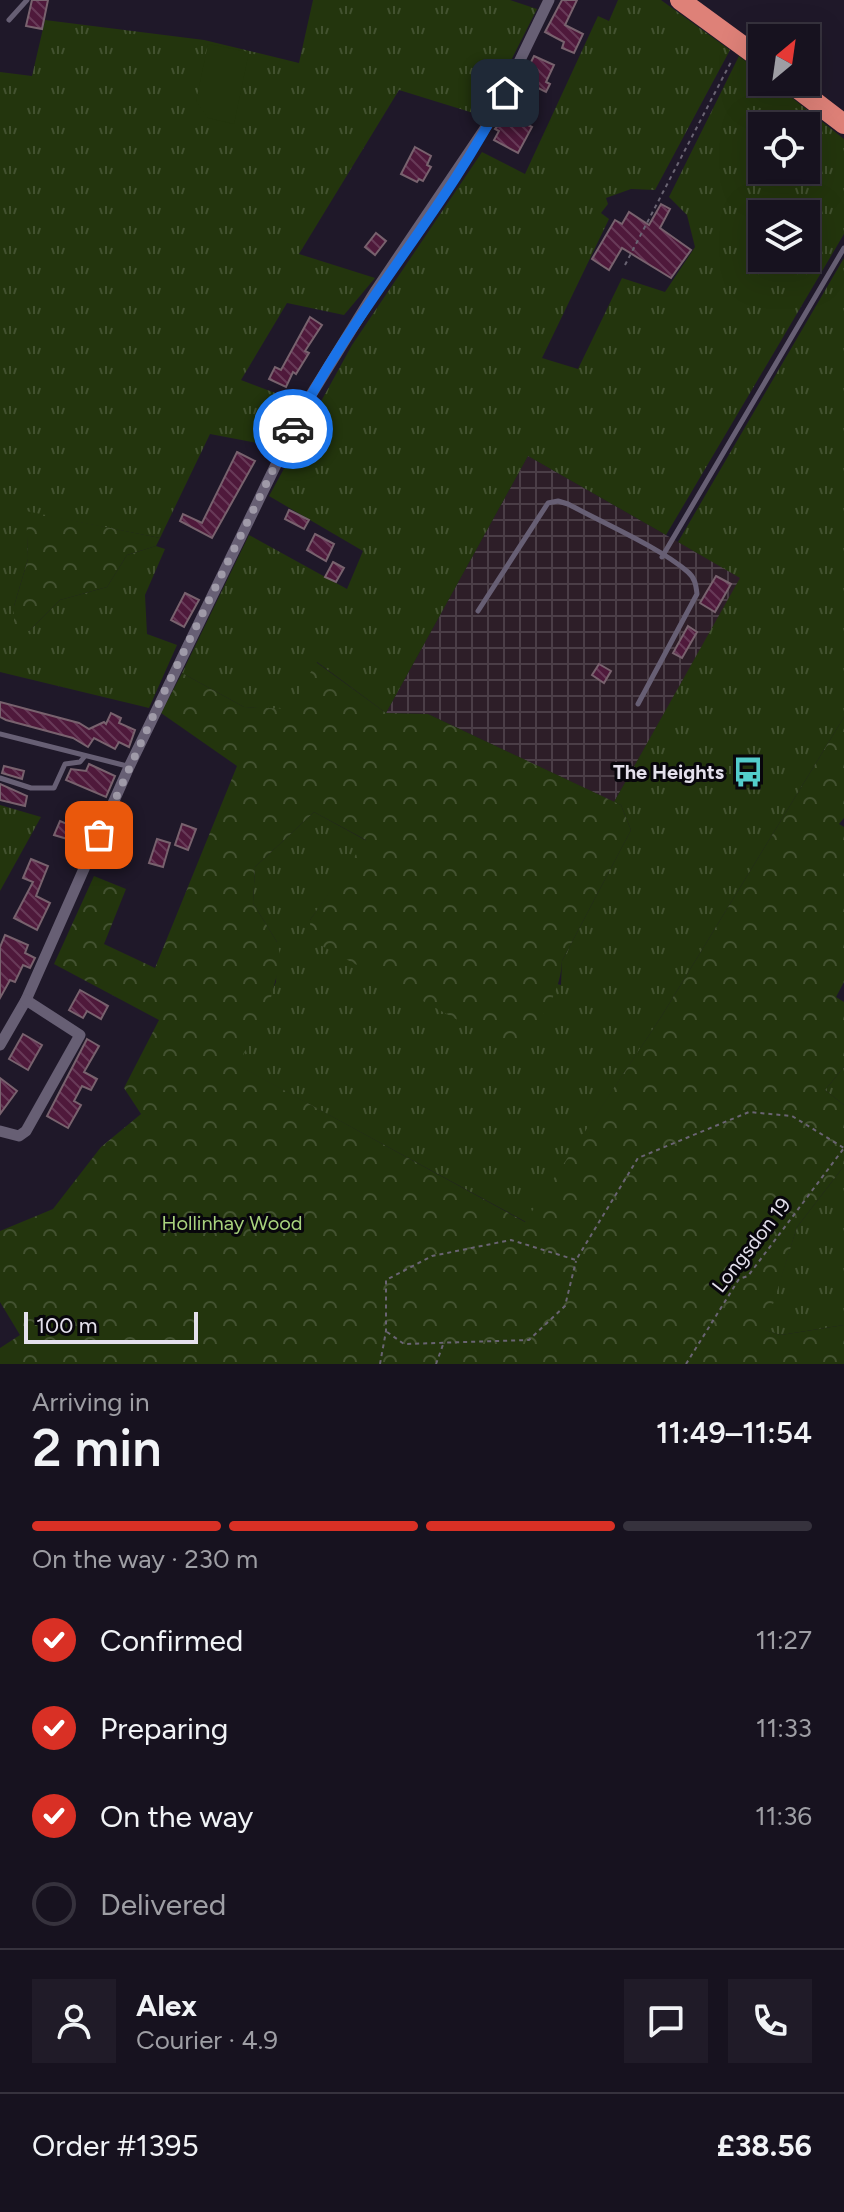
<!DOCTYPE html>
<html lang="en">
<head>
<meta charset="utf-8">
<style>
	body { margin:0; font-family:Figtree,sans-serif; background:#201b28; color:#f1f3f6; height:100vh; display:flex; flex-direction:column; font-size:30px; white-space:nowrap }
	* { box-sizing:border-box; margin:0 }
	p { font-size:26px; color:#9e9ea4 }
	.icon { flex:none; width:44px; height:44px; fill:none; stroke:currentColor; stroke-width:2; stroke-linecap:round; stroke-linejoin:round }
	.map { position:relative; height:1364px; overflow:hidden }
	.details { display:flex; flex-direction:column; background:#17121f; flex:1 }
	.details>* { flex:none }
	.needle { width:52px; rotate:29deg }
	.fabs { position:absolute; left:748px; top:24px; display:grid; gap:16px }
	.fabs a { display:grid; place-items:center; width:72px; height:72px; border-radius:0px; background:#17121f; box-shadow:0 8px 32px #0002,0 0 0 2px #36323d; font-size:40px }
	.scale { position:absolute; left:24px; bottom:20px; width:174px; box-sizing:border-box; padding-left:8px; border:4px solid #e4e0ec; border-top:0; font-size:22px; line-height:28px; white-space:nowrap; color:#e4e0ec; -webkit-text-stroke:6px #08060c; paint-order:stroke }
	.pin { position:absolute; display:grid; place-items:center; width:68px; height:68px; color:#fff; margin:-34px; border-radius:16px; box-shadow:0 4px 12px #0006 }
	.courier { position:absolute; display:grid; place-items:center; width:80px; height:80px; margin:-40px; border:6px solid #1a73e8; border-radius:50%; background:#fff; color:#222; box-shadow:0 2px 10px #0007 }
	.summary em { font-style:normal; font-weight:600 }
	.summary div { display:flex; flex-direction:column-reverse }
	.summary { display:flex; align-items:center; justify-content:space-between; height:136px; padding:0 32px }
	h1 { font-size:52px; font-weight:600; line-height:60px }
	.bar { display:grid; grid-template-columns:repeat(4,1fr); gap:12px 8px; align-content:center; height:96px; padding:0 32px }
	.bar i { height:10px; border-radius:6px; background:#36323d }
	.bar .on { background:#d93025 }
	.bar p { grid-column:span 4 }
	.line { display:flex; align-items:center; gap:20px; padding:0 32px; border-top:2px solid #36323d }
	.line div { flex:1 }
	.round { display:grid; place-items:center; flex:none; width:84px; height:84px; border-radius:0px; background:#201b28 }
	ol { padding:0 32px; list-style:none }
	li { display:flex; align-items:center; gap:24px; height:88px }
	li p { margin-inline-start:auto }
	li .icon { padding:8px; border-radius:50%; background:#d93025; color:#fff; stroke-width:4 }
	li:last-child { color:#9e9ea4 }
	li i { width:44px; height:44px; border:4px solid #36323d; border-radius:50% }
	.map>svg:first-child { display:block }
	.industrial { fill:url(#industrial-grid) }
	.grass { fill:url(#grass-tufts); fill-rule:evenodd }
	.forest { fill:url(#forest-crowns) }
	.pitch { fill:#23350d }
	.building { fill:url(#building-back-hatch); stroke:#78626e; stroke-width:2 }
	.lines { fill:none; stroke-linecap:round; stroke-linejoin:round }
	.path { stroke:#6a6473; stroke-width:2; stroke-dasharray:4 4; stroke-linecap:butt }
	.lane { stroke:#675f74; stroke-width:5 }
	.street { stroke:#675f74; stroke-width:11 }
	.highway { stroke:#de8178; stroke-width:20 }
	.done { stroke:#9f9aa8; stroke-width:8; stroke-dasharray:0 14.4 }
	.route { stroke:#1a73e8; stroke-width:10 }
	.labels { text-anchor:middle; stroke-width:6; stroke-linejoin:round; paint-order:stroke }
	.poi-label { font-size:20px; font-weight:bold; fill:#e4e0ec; stroke:#08060c; text-anchor:end }
	.park-label { font-size:20px; fill:#a8d27d; stroke:#08060c }
	.street-label { font-size:20px; fill:#e4e0ec; stroke:#08060c }
</style>
</head>
<body>
<div class="map">
<svg width="844" height="1364" viewBox="0 0 844 1364">
	<defs>
		<pattern id="industrial-grid" width="8" height="8" patternUnits="userSpaceOnUse" patternTransform="scale(2)"><rect width="8" height="8" fill="#2d1e28"/><path d="M0 4h8M4 0v8" fill="none" stroke="#4b3e47"/></pattern>
		<pattern id="grass-tufts" width="24" height="20" patternUnits="userSpaceOnUse" patternTransform="scale(2)"><rect width="24" height="20" fill="#23350d"/><path d="M3 7l-1-3M5 7V3M7 7l1-3M15 17l-1-3M17 17v-4M19 17l1-3" fill="none" stroke="#435230"/></pattern>
		<pattern id="forest-crowns" width="20" height="18" patternUnits="userSpaceOnUse" patternTransform="scale(2)"><rect width="20" height="18" fill="#23350d"/><path d="M2 6a3 3 0 1 1 6 0M12 15a3 3 0 1 1 6 0" fill="none" stroke="#435230"/></pattern>
		<pattern id="building-back-hatch" width="6" height="6" patternUnits="userSpaceOnUse" patternTransform="scale(2)"><rect width="6" height="6" fill="#4f193b"/><path d="M-1 5l2 2M0 0l6 6M5-1l2 2" fill="none" stroke="#683a58"/></pattern>
	</defs>
	<rect width="100%" height="100%" fill="#1f1829"/>
	<polygon class="industrial" points="528,456 741,578 614,802 428,714 386,713"/>
	<g class="grass">
		<polygon points="313,0 510,0 537,9 483,116 399,90 299,254 375,278 344,315 287,303 241,380 294,400 273,446 210,434 160,538 27,512 28,559 14,606 29,631 60,600 107,587 127,555 156,546 165,549 145,595 147,634 177,645 149,708 0,672 0,72 32,76 45,20 204,40 299,63"/>
		<path d="M618,0h43l69,50 -75,140 -24,-1 -25,9 2,6 -7,9 8,6 -67,139 36,11 44,-91 43,14 30,-45 -8,-32 -18,-18 70,-141 23,18v8h10l72,57v95l-178,301 -138,-79 -142,257 -69,-51 -26,48 -47,-3 -62,-34 67,-138 98,54 16,-38 -94,-55 83,-151 130,-193 43,22 73,-158 11,5zM762,126h44v44h-44zM762,214h44v44h-44z"/>
		<polygon points="844,258 844,717 661,1017 526,1222 237,1065 276,982 277,942 253,903 255,867 314,812 367,841 310,920 561,985 562,961 631,830 621,805 614,802 740,578 678,542"/>
		<polygon points="0,805 41,817 0,891"/>
		<polygon points="844,1067 844,1105 825,1090"/>
		<polygon points="844,1166 844,1325 781,1335 764,1330 797,1227"/>
	</g>
	<g class="forest">
		<polygon points="26,511 160,538 156,546 127,555 107,587 60,600 29,631 14,628 14,606 28,559"/>
		<path d="M316,662l70,51 42,1 193,91 10,25 -69,131c-1,33 -25,70 -53,87l-198,-108 -1,-20 56,-80 -52,-28 -59,55 -2,36 24,39 4,17 -12,46 -31,60 287,157 136,-205 183,-300v101l-5,6 5,3v155l-8,15 8,5v65l-19,23 19,15v61l-47,61 -32,103 16,5 63,-10v39h-844v-16l20,-13 -20,-33v-71l53,-22 48,-62 40,-33 -17,-26 35,-68 -105,-56 40,-88 32,13 -22,55 51,24 82,-202 -76,-53 21,-40 62,34 47,2z"/>
	</g>
	<polygon class="pitch" points="208,44 249,52 234,124 208,118 196,101"/>
	<g class="building">
		<polygon points="32,0 48,0 42,29 26,26"/>
		<polygon points="562,0 577,0 565,25 583,34 574,53 562,48 564,42 545,32"/>
		<polygon points="534,56 554,65 546,82 550,84 546,92 522,80"/>
		<polygon points="512,108 526,115 522,122 532,127 518,153 494,140 499,131 495,129"/>
		<polygon points="415,147 431,156 427,165 431,167 423,181 419,179 417,182 401,174"/>
		<polygon points="661,204 670,209 660,228 691,250 671,278 622,248 609,270 592,259 615,220 622,224 629,212 649,225"/>
		<polygon points="376,233 386,241 375,255 365,247"/>
		<polygon points="310,317 322,325 305,351 309,353 296,374 293,372 286,387 269,379 275,367 281,370"/>
		<polygon points="237,452 255,461 212,538 180,521 183,514 202,523"/>
		<polygon points="289,510 309,520 304,529 285,519"/>
		<polygon points="315,534 334,544 326,561 307,550"/>
		<polygon points="333,562 344,568 336,582 325,577"/>
		<polygon points="716,576 731,584 715,612 700,603"/>
		<polygon points="185,593 199,600 184,627 171,620"/>
		<polygon points="688,626 697,632 682,658 673,653"/>
		<polygon points="599,664 611,671 604,683 592,675"/>
		<polygon points="0,702 79,723 89,729 104,722 106,724 111,713 121,718 119,723 135,730 129,747 119,742 115,749 94,738 88,747 73,738 6,720 0,717"/>
		<polygon points="89,764 115,776 106,797 66,780 71,769 86,771"/>
		<polygon points="4,766 24,771 22,779 2,773"/>
		<polygon points="0,784 27,796 25,806 0,800"/>
		<polygon points="69,819 87,827 81,843 54,835 60,821 67,824"/>
		<polygon points="182,824 196,829 188,850 175,845"/>
		<polygon points="157,839 170,843 163,867 149,863"/>
		<polygon points="31,859 48,866 36,896 50,903 37,930 14,918 33,882 23,878"/>
		<polygon points="5,935 28,945 25,953 35,958 30,968 23,965 15,982 10,980 0,998 0,947"/>
		<polygon points="80,990 108,1006 101,1019 87,1011 83,1018 69,1010"/>
		<polygon points="23,1034 42,1045 28,1070 9,1059"/>
		<polygon points="87,1039 99,1046 84,1072 97,1079 91,1090 82,1086 74,1101 81,1105 68,1128 47,1116"/>
		<polygon points="0,1078 17,1091 0,1114"/>
	</g>
	<g class="lines">
		<g class="path">
			<polyline points="625,265 732,60"/>
			<polyline points="387,1332 404,1344 529,1340 565,1306 576,1261"/>
			<polyline points="380,1364 386,1331 386,1280 432,1256 511,1240 576,1260 638,1158 749,1112 792,1116 844,1148"/>
			<polyline points="436,1364 444,1342"/>
			<polyline points="686,1364 739,1279 748,1276 844,1148"/>
		</g>
		<g class="lane">
			<polyline points="9,20 27,0"/>
			<polyline points="662,557 844,248"/>
			<path d="M478,611l70,-108 10,-2 10,3c35,19 91,43 120,68 7,6 8,13 9,22l-59,110"/>
			<polyline points="0,734 127,766"/>
			<polyline points="0,778 31,788 54,788 65,764 80,762 85,756"/>
		</g>
		<g class="street">
			<polyline points="0,1045 26,1000 129,767 306,403 376,290 492,118 549,0"/>
			<polyline points="0,1131 19,1136 26,1131 80,1035 26,1000"/>
		</g>
		<g class="highway">
			<polyline points="680,0 762,60"/>
			<polyline points="789,82 844,124"/>
		</g>
	</g>
	<g class="lines">
		<polyline class="done" points="99,835 166,688 293,429"/>
		<path class="route" d="M293,429c60,-119 152,-218 212,-336"/>
	</g>
	<defs>
		<g id="bus-bare" transform="scale(2.4)"><path d="M-5-6H5V4H4V6H2V4H-2V6H-4V4H-5ZM-3.5-4V0h7V-4ZM-3.5 1.2v1.5H-2V1.2ZM2 1.2v1.5H3.5V1.2Z" fill="#53cdcb" stroke="#08060c" stroke-width="2.5" paint-order="stroke"/></g>
	</defs>
	<g fill-rule="evenodd">
		<use href="#bus-bare" x="748" y="772"/>
	</g>
	<g class="labels">
		<g class="poi-label">
			<text x="724" y="779">The Heights</text>
		</g>
		<g class="park-label">
			<text x="232" y="1230">Hollinhay Wood</text>
		</g>
		<g class="street-label">
			<text transform="translate(751 1245) rotate(-52)" y="7">Longsdon 19</text>
		</g>
	</g>
</svg>
<div class="fabs">
<a><svg class="needle" viewBox="-14 -14 28 28"><path d="M0-13l5 13h-10z" fill="#e53935"/><path d="M0 13l5-13h-10z" fill="#9e9ea4"/></svg></a>
<a><svg class="icon" aria-label="locate" viewBox="0 0 24 24"><circle cx="12" cy="12" r="6"/><path d="M12 2v4M12 18v4M2 12h4M18 12h4"/></svg></a>
<a><svg class="icon" aria-label="layers" viewBox="0 0 24 24"><path d="M12 4l9 5-9 5-9-5zM3 14l9 5 9-5"/></svg></a>
</div>
<div class="scale">100 m</div>
<div class="pin" style="left:99px;top:835px;background:#ea580c"><svg class="icon" aria-label="bag" viewBox="0 0 24 24"><path d="M5 8h14l-1 12H6zM9 8a3 3 0 0 1 6 0"/></svg></div>
<div class="pin" style="left:505px;top:93px;background:#1f2937"><svg class="icon" aria-label="home" viewBox="0 0 24 24"><path d="M3 11l9-7 9 7M6 9v11h12V9"/></svg></div>
<div class="courier" style="left:293px;top:429px"><svg class="icon" aria-label="car" viewBox="0 0 24 24"><path d="M5 17H2v-5l4-1 3-4h7l3 4 3 1v5h-3M9 17h6M6 11h13"/><circle cx="7" cy="17" r="2"/><circle cx="17" cy="17" r="2"/></svg></div>
</div>
<section class="details">
<div class="summary"><div><h1>2 min</h1><p>Arriving in</p></div><em>11:49–11:54</em></div>
<div class="bar"><i class="on"></i><i class="on"></i><i class="on"></i><i></i><p>On the way · 230 m</p></div>
<ol>
<li><svg class="icon" aria-label="check" viewBox="0 0 24 24"><path d="M5 12l5 5 9-10"/></svg>Confirmed<p>11:27</p></li>
<li><svg class="icon" aria-label="check" viewBox="0 0 24 24"><path d="M5 12l5 5 9-10"/></svg>Preparing<p>11:33</p></li>
<li><svg class="icon" aria-label="check" viewBox="0 0 24 24"><path d="M5 12l5 5 9-10"/></svg>On the way<p>11:36</p></li>
<li><i></i>Delivered</li>
</ol>
<div class="line" style="height:144px"><a class="round"><svg class="icon" aria-label="person" viewBox="0 0 24 24"><circle cx="12" cy="8" r="4"/><path d="M4 21q1-7 8-7t8 7"/></svg></a><div><b>Alex</b><p>Courier · 4.9</p></div><a class="round"><svg class="icon" aria-label="chat" viewBox="0 0 24 24"><path d="M4 5h16v11H9l-5 4z"/></svg></a><a class="round"><svg class="icon" aria-label="phone" viewBox="0 0 24 24"><path d="M5 4h4l2 5-3 2q2 4 5 5l2-3 5 2v4C11 20 4 13 5 4z"/></svg></a></div>
<div class="line" style="height:104px"><div>Order #1395</div><b>£38.56</b></div>
</section>
</body>
</html>
